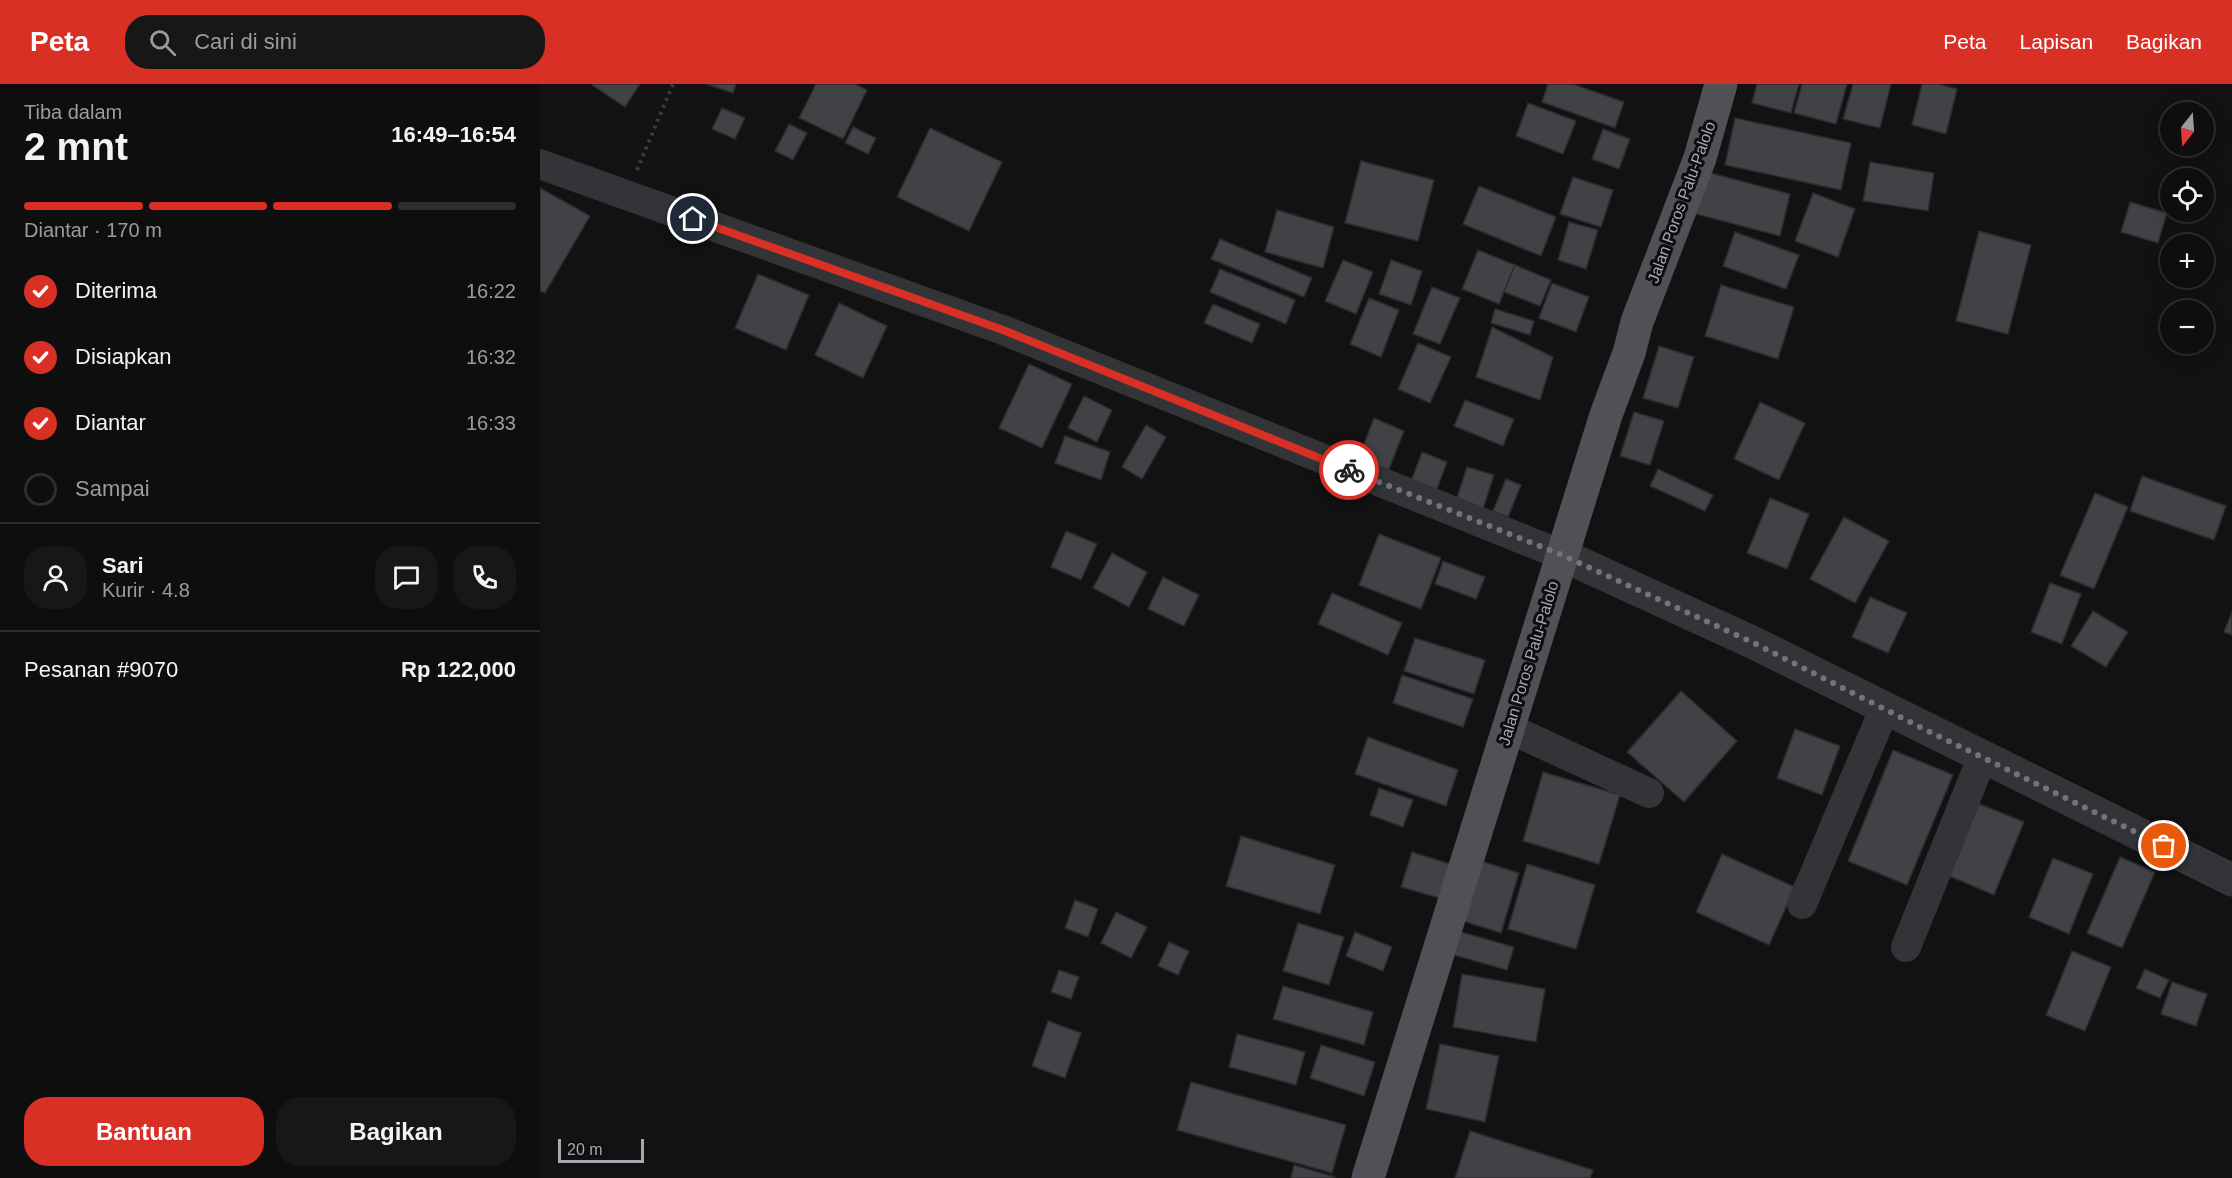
<!DOCTYPE html>
<html lang="id">
<head>
<meta charset="utf-8">
<style>
	body { margin:0; font-family:Helvetica,sans-serif; background:#171717; color:#f1f3f6; height:100vh; display:flex; flex-direction:column; font-size:22px; white-space:nowrap }
	* { box-sizing:border-box; margin:0 }
	p { font-size:20px; color:#9b9c9e }
	.icon { flex:none; width:33px; height:33px; fill:none; stroke:currentColor; stroke-width:2; stroke-linecap:round; stroke-linejoin:round }
	.map { position:relative; flex:1; overflow:hidden }
	.side { display:flex; flex-direction:column; background:#0e0e0e; width:540px }
	.side>* { flex:none }
	.needle { width:39px; rotate:197deg }
	.tools { position:absolute; left:1620px; top:18px; display:grid; gap:12px }
	.tools a { display:grid; place-items:center; width:54px; height:54px; border-radius:50%; background:#0e0e0e; box-shadow:0 3px 15px #0003,0 0 0 2px #2e2e2e; font-size:30px }
	.scale { position:absolute; left:18px; bottom:15px; width:86px; box-sizing:border-box; padding-left:6px; border:3px solid #a4a9b3; border-top:0; font-size:16px; line-height:21px; white-space:nowrap; color:#a4a9b3; -webkit-text-stroke:4px #0d0d0e; paint-order:stroke }
	.pin { position:absolute; display:grid; place-items:center; width:51px; height:51px; color:#fff; margin:-26px; border:3px solid #fff; border-radius:50%; box-shadow:0 2px 6px #0007 }
	.courier { position:absolute; display:grid; place-items:center; width:60px; height:60px; margin:-30px; border:4px solid #d93025; border-radius:50%; background:#fff; color:#222; box-shadow:0 2px 8px #0007 }
	.head em { font-style:normal; font-weight:800 }
	.head div { display:flex; flex-direction:column-reverse }
	.head { display:flex; align-items:center; justify-content:space-between; height:102px; padding:0 24px }
	h1 { font-size:39px; font-weight:800; line-height:45px }
	.bar { display:grid; grid-template-columns:repeat(4,1fr); gap:9px 6px; align-content:center; height:72px; padding:0 24px }
	.bar i { height:8px; border-radius:4px; background:#2e2e2e }
	.bar .active { background:#d93025 }
	.bar p { grid-column:span 4 }
	.line { display:flex; align-items:center; gap:15px; padding:0 24px; border-top:2px solid #2e2e2e }
	.line div { flex:1 }
	.round { display:grid; place-items:center; flex:none; width:63px; height:63px; border-radius:24px; background:#171717 }
	ol { padding:0 24px; list-style:none }
	li { display:flex; align-items:center; gap:18px; height:66px }
	li p { margin-inline-start:auto }
	li .icon { padding:6px; border-radius:50%; background:#d93025; color:#fff; stroke-width:4 }
	li:last-child { color:#9b9c9e }
	li i { width:33px; height:33px; border:3px solid #2e2e2e; border-radius:50% }
	.action { display:flex; gap:12px; margin-top:auto; padding:12px 24px }
	.action a { flex:1; height:69px; border-radius:24px; background:#d93025; color:#fff; font-size:24px; font-weight:800; line-height:69px; text-align:center }
	.action a+a { background:#171717; color:#f1f3f6 }
	header { display:flex; align-items:center; gap:36px; box-sizing:border-box; height:84px; padding:0 30px; background:#d93025; color:#fff }
	header strong { font-size:28px }
	nav { display:flex; gap:33px; margin-inline-start:auto; font-size:21px }
	.search { width:420px; height:54px; background:#171717; display:flex; align-items:center; gap:15px; box-sizing:border-box; padding:0 21px; border-radius:24px; color:#9b9c9e; font-size:22px }
	main { display:flex; flex:1; min-height:0 }
	.map>svg:first-child { display:block }
	.building { fill:#414246; stroke:#2c2c2f; stroke-width:1.5 }
	.lines { fill:none; stroke-linecap:round; stroke-linejoin:round }
	.path { stroke:#393b3f; stroke-width:4; stroke-dasharray:3 4.5; stroke-linecap:butt }
	.minor { stroke:#333438; stroke-width:30 }
	.tertiary { stroke:#333438; stroke-width:33 }
	.primary { stroke:#4f5157; stroke-width:33 }
	.done { stroke:#71747b; stroke-width:6; stroke-dasharray:0 10.8 }
	.route { stroke:#d93025; stroke-width:8 }
	.labels { text-anchor:middle; stroke-width:6; stroke-linejoin:round; paint-order:stroke }
	.street-label { font-size:16px; fill:#a4a9b3; stroke:#0d0d0e }
</style>
</head>
<body>
<header>
<strong>Peta</strong>
<div class="search"><svg class="icon" aria-label="search" viewBox="0 0 24 24"><circle cx="10" cy="10" r="6"/><path d="M15 15l6 6"/></svg>Cari di sini</div>
<nav><a>Peta</a><a>Lapisan</a><a>Bagikan</a></nav>
</header>
<main>
<section class="side">
<div class="head"><div><h1>2 mnt</h1><p>Tiba dalam</p></div><em>16:49–16:54</em></div>
<div class="bar"><i class="active"></i><i class="active"></i><i class="active"></i><i></i><p>Diantar · 170 m</p></div>
<ol>
<li><svg class="icon" aria-label="check" viewBox="0 0 24 24"><path d="M5 12l5 5 9-10"/></svg>Diterima<p>16:22</p></li>
<li><svg class="icon" aria-label="check" viewBox="0 0 24 24"><path d="M5 12l5 5 9-10"/></svg>Disiapkan<p>16:32</p></li>
<li><svg class="icon" aria-label="check" viewBox="0 0 24 24"><path d="M5 12l5 5 9-10"/></svg>Diantar<p>16:33</p></li>
<li><i></i>Sampai</li>
</ol>
<div class="line" style="height:108px"><a class="round"><svg class="icon" aria-label="person" viewBox="0 0 24 24"><circle cx="12" cy="8" r="4"/><path d="M4 21q1-7 8-7t8 7"/></svg></a><div><b>Sari</b><p>Kurir · 4.8</p></div><a class="round"><svg class="icon" aria-label="chat" viewBox="0 0 24 24"><path d="M4 5h16v11H9l-5 4z"/></svg></a><a class="round"><svg class="icon" aria-label="phone" viewBox="0 0 24 24"><path d="M5 4h4l2 5-3 2q2 4 5 5l2-3 5 2v4C11 20 4 13 5 4z"/></svg></a></div>
<div class="line" style="height:78px"><div>Pesanan #9070</div><b>Rp 122,000</b></div>
<div class="action"><a>Bantuan</a><a>Bagikan</a></div>
</section>
<div class="map">
<svg width="1692" height="1094" viewBox="0 0 1692 1094">
	<rect width="100%" height="100%" fill="#121213"/>
	<g class="building">
		<polygon points="53,0 100,0 85,23 52,1"/>
		<polygon points="166,0 196,0 193,9"/>
		<polygon points="276,0 315,0 327,6 303,55 259,34"/>
		<polygon points="1008,0 1033,0 1084,18 1075,44 1002,18"/>
		<polygon points="1217,0 1259,0 1251,29 1212,19"/>
		<polygon points="1262,0 1307,0 1296,40 1254,29"/>
		<polygon points="1313,0 1351,0 1340,44 1303,35"/>
		<polygon points="1382,0 1399,0 1417,5 1406,50 1372,41"/>
		<polygon points="988,19 1036,37 1023,70 976,52"/>
		<polygon points="182,24 205,34 195,55 172,45"/>
		<polygon points="1195,34 1311,59 1301,106 1185,81"/>
		<polygon points="249,40 267,49 253,76 235,67"/>
		<polygon points="313,43 336,54 328,70 305,59"/>
		<polygon points="390,44 462,78 429,147 357,113"/>
		<polygon points="1063,45 1090,55 1079,85 1052,75"/>
		<polygon points="821,77 894,96 878,157 805,139"/>
		<polygon points="1330,78 1394,89 1388,127 1323,117"/>
		<polygon points="1167,88 1250,110 1240,152 1156,130"/>
		<polygon points="1033,93 1073,106 1061,143 1020,130"/>
		<polygon points="939,102 1016,133 1001,172 923,140"/>
		<polygon points="0,104 50,132 5,209 0,207"/>
		<polygon points="1273,109 1315,125 1298,173 1255,157"/>
		<polygon points="1590,118 1627,129 1618,159 1581,148"/>
		<polygon points="737,126 794,143 783,184 725,168"/>
		<polygon points="1029,138 1058,146 1046,185 1018,176"/>
		<polygon points="1439,147 1491,161 1468,250 1416,237"/>
		<polygon points="1195,148 1259,171 1246,205 1183,182"/>
		<polygon points="680,155 772,194 764,213 671,175"/>
		<polygon points="938,166 975,181 959,220 922,205"/>
		<polygon points="803,176 833,188 816,230 785,217"/>
		<polygon points="851,176 882,187 871,221 839,210"/>
		<polygon points="975,181 1011,196 1000,222 964,208"/>
		<polygon points="680,185 755,216 746,240 670,208"/>
		<polygon points="218,190 269,211 246,266 195,244"/>
		<polygon points="1012,199 1049,213 1036,248 999,234"/>
		<polygon points="1181,201 1254,223 1238,275 1165,252"/>
		<polygon points="892,203 920,214 900,260 873,250"/>
		<polygon points="829,214 859,226 841,273 810,260"/>
		<polygon points="299,219 347,242 323,294 275,271"/>
		<polygon points="673,220 720,240 712,259 664,239"/>
		<polygon points="955,225 994,237 990,251 951,239"/>
		<polygon points="952,243 1013,273 1000,316 936,293"/>
		<polygon points="878,259 911,273 890,319 858,305"/>
		<polygon points="1119,262 1154,273 1138,324 1103,314"/>
		<polygon points="489,280 532,300 502,364 459,344"/>
		<polygon points="544,312 572,326 557,358 528,344"/>
		<polygon points="925,316 974,335 963,362 914,342"/>
		<polygon points="1220,318 1265,339 1239,396 1194,375"/>
		<polygon points="1094,328 1124,337 1110,381 1080,372"/>
		<polygon points="834,334 864,347 845,395 815,383"/>
		<polygon points="606,341 626,353 602,395 582,383"/>
		<polygon points="525,352 570,368 561,396 515,379"/>
		<polygon points="882,368 907,378 895,410 870,400"/>
		<polygon points="927,383 954,391 942,428 915,420"/>
		<polygon points="1118,385 1173,411 1165,427 1110,402"/>
		<polygon points="1602,392 1686,422 1674,456 1590,427"/>
		<polygon points="966,395 981,401 968,433 953,427"/>
		<polygon points="1555,409 1588,423 1554,505 1520,491"/>
		<polygon points="1230,414 1269,430 1247,485 1207,469"/>
		<polygon points="1304,433 1349,457 1315,519 1270,495"/>
		<polygon points="526,447 557,460 541,496 511,483"/>
		<polygon points="839,450 901,474 881,525 819,501"/>
		<polygon points="572,469 607,488 589,523 553,504"/>
		<polygon points="903,477 945,493 936,515 895,500"/>
		<polygon points="623,493 659,511 644,542 608,525"/>
		<polygon points="1510,499 1541,510 1522,560 1491,548"/>
		<polygon points="792,509 862,539 848,571 778,540"/>
		<polygon points="1330,513 1367,529 1348,569 1312,553"/>
		<polygon points="1553,527 1588,548 1566,583 1531,562"/>
		<polygon points="1692,528 1692,551 1684,548"/>
		<polygon points="875,554 945,576 934,610 864,587"/>
		<polygon points="862,591 933,615 923,643 853,619"/>
		<polygon points="1141,607 1197,657 1144,718 1087,668"/>
		<polygon points="1255,645 1300,662 1282,711 1237,694"/>
		<polygon points="828,653 918,686 906,722 815,690"/>
		<polygon points="1353,666 1413,691 1367,801 1308,777"/>
		<polygon points="1003,688 1080,711 1059,780 983,757"/>
		<polygon points="839,704 873,716 863,743 830,731"/>
		<polygon points="1437,719 1484,738 1454,811 1407,791"/>
		<polygon points="701,752 795,781 780,830 686,802"/>
		<polygon points="872,768 910,780 899,814 861,803"/>
		<polygon points="1182,770 1255,803 1229,861 1156,828"/>
		<polygon points="1580,773 1615,788 1582,864 1547,849"/>
		<polygon points="1513,774 1553,790 1529,850 1489,833"/>
		<polygon points="941,777 979,789 961,849 923,837"/>
		<polygon points="987,780 1055,801 1036,865 968,845"/>
		<polygon points="535,816 558,825 548,853 525,844"/>
		<polygon points="576,828 607,843 591,874 561,859"/>
		<polygon points="758,839 804,853 789,901 743,887"/>
		<polygon points="815,848 852,863 843,887 806,872"/>
		<polygon points="921,848 974,863 967,886 914,871"/>
		<polygon points="629,858 649,867 638,891 618,882"/>
		<polygon points="1532,867 1571,883 1545,947 1506,931"/>
		<polygon points="1605,885 1629,896 1620,914 1596,904"/>
		<polygon points="519,886 539,893 531,915 511,908"/>
		<polygon points="922,890 1005,905 996,958 913,943"/>
		<polygon points="1632,898 1667,910 1656,942 1621,930"/>
		<polygon points="743,902 833,928 824,961 733,935"/>
		<polygon points="508,937 541,949 525,994 492,982"/>
		<polygon points="697,950 765,968 756,1001 689,983"/>
		<polygon points="900,960 959,972 945,1038 886,1025"/>
		<polygon points="781,961 835,978 824,1012 770,994"/>
		<polygon points="651,998 806,1041 792,1089 637,1046"/>
		<polygon points="930,1047 1053,1086 1050,1094 915,1094"/>
		<polygon points="754,1081 795,1093 795,1094 751,1094"/>
	</g>
	<g class="lines">
		<polyline class="path" points="97,86 133,0"/>
		<g class="minor">
			<polyline points="0,80 463,246 1022,471"/>
			<polyline points="968,644 1109,709"/>
			<polyline points="1262,820 1344,626"/>
			<polyline points="1366,863 1442,674"/>
		</g>
		<polyline class="tertiary" points="1022,471 1214,559 1692,796"/>
		<polyline class="primary" points="828,1094 1066,331 1089,269 1097,238 1160,74 1181,0"/>
	</g>
	<g class="lines">
		<polyline class="done" points="809,386 1022,471 1214,559 1384,645 1624,762"/>
		<polyline class="route" points="153,135 463,246 809,386"/>
	</g>
	<g class="labels">
		<g class="street-label">
			<text transform="translate(1141 118) rotate(-70)" y="6">Jalan Poros Palu-Palolo</text>
			<text transform="translate(988 579) rotate(-73)" y="6">Jalan Poros Palu-Palolo</text>
		</g>
	</g>
</svg>
<div class="tools">
<a><svg class="needle" viewBox="-14 -14 28 28"><path d="M0-13l5 13h-10z" fill="#e53935"/><path d="M0 13l5-13h-10z" fill="#9b9c9e"/></svg></a>
<a><svg class="icon" aria-label="locate" viewBox="0 0 24 24"><circle cx="12" cy="12" r="6"/><path d="M12 2v4M12 18v4M2 12h4M18 12h4"/></svg></a>
<a>+</a>
<a>−</a>
</div>
<div class="scale">20 m</div>
<div class="pin" style="left:1624px;top:762px;background:#ea580c"><svg class="icon" aria-label="bag" viewBox="0 0 24 24"><path d="M5 8h14l-1 12H6zM9 8a3 3 0 0 1 6 0"/></svg></div>
<div class="pin" style="left:153px;top:135px;background:#1f2937"><svg class="icon" aria-label="home" viewBox="0 0 24 24"><path d="M3 11l9-7 9 7M6 9v11h12V9"/></svg></div>
<div class="courier" style="left:809px;top:386px"><svg class="icon" aria-label="bike" viewBox="0 0 24 24"><circle cx="6" cy="16" r="4"/><circle cx="18" cy="16" r="4"/><path d="M6 16l4-8h5l3 8M10 8l3 8H6M13 5h3"/></svg></div>
</div>
</main>
</body>
</html>
